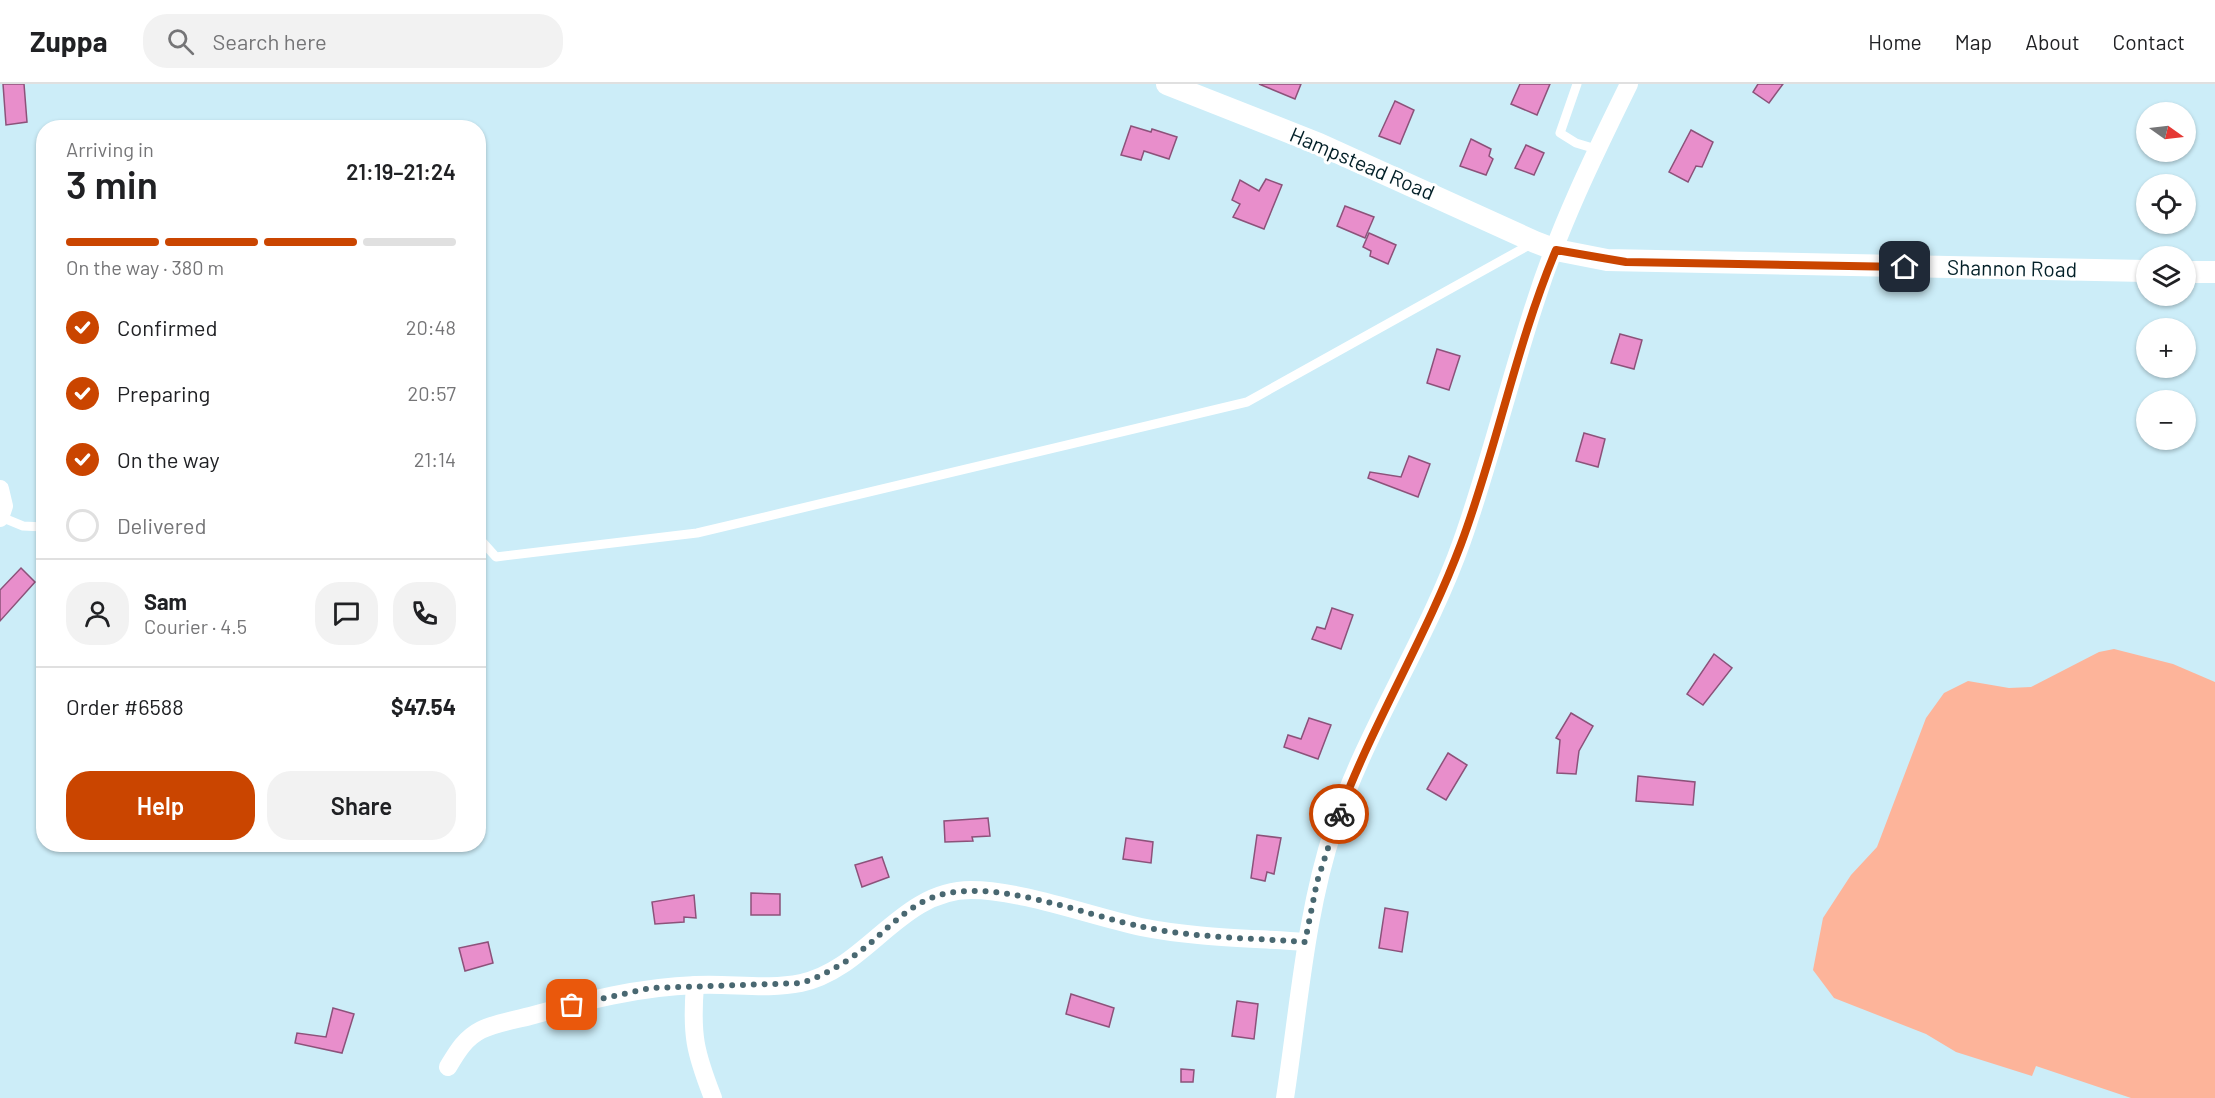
<!DOCTYPE html>
<html lang="en">
<head>
<meta charset="utf-8">
<style>
	body { margin:0; font-family:Barlow,sans-serif; background:#f2f2f2; color:#202124; height:100vh; display:flex; flex-direction:column; font-size:22px; white-space:nowrap }
	* { box-sizing:border-box; margin:0 }
	p { font-size:20px; color:#757577 }
	.icon { flex:none; width:33px; height:33px; fill:none; stroke:currentColor; stroke-width:2; stroke-linecap:round; stroke-linejoin:round }
	.map { position:relative; flex:1; overflow:hidden }
	.sheet { position:absolute; left:36px; top:36px; width:450px; height:732px; display:flex; flex-direction:column; background:#fff; border-radius:24px; box-shadow:0 2px 4px #0004 }
	.sheet>* { flex:none }
	.needle { width:39px; rotate:104deg }
	.tools { position:absolute; left:2136px; top:18px; display:grid; gap:12px }
	.tools a { display:grid; place-items:center; width:60px; height:60px; border-radius:50%; background:#fff; box-shadow:0 2px 4px #0004; font-size:30px }
	.pin { position:absolute; display:grid; place-items:center; width:51px; height:51px; color:#fff; margin:-26px; border-radius:12px; box-shadow:0 3px 9px #0006 }
	.courier { position:absolute; display:grid; place-items:center; width:60px; height:60px; margin:-30px; border:4px solid #ca4500; border-radius:50%; background:#fff; color:#222; box-shadow:0 2px 8px #0007 }
	.overview em { font-style:normal; font-weight:600 }
	.overview div { display:flex; flex-direction:column-reverse }
	.overview { display:flex; align-items:center; justify-content:space-between; height:102px; padding:0 30px }
	h1 { font-size:39px; font-weight:600; line-height:45px }
	.bar { display:grid; grid-template-columns:repeat(4,1fr); gap:9px 6px; align-content:center; height:72px; padding:0 30px }
	.bar i { height:8px; border-radius:4px; background:#e0e0e0 }
	.bar .on { background:#ca4500 }
	.bar p { grid-column:span 4 }
	.line { display:flex; align-items:center; gap:15px; padding:0 30px; border-top:2px solid #e0e0e0 }
	.line div { flex:1 }
	.round { display:grid; place-items:center; flex:none; width:63px; height:63px; border-radius:24px; background:#f2f2f2 }
	ol { padding:0 30px; list-style:none }
	li { display:flex; align-items:center; gap:18px; height:66px }
	li p { margin-inline-start:auto }
	li .icon { padding:6px; border-radius:50%; background:#ca4500; color:#fff; stroke-width:4 }
	li:last-child { color:#757577 }
	li i { width:33px; height:33px; border:3px solid #e0e0e0; border-radius:50% }
	.primary-button { display:flex; gap:12px; margin-top:auto; padding:12px 30px }
	.primary-button a { flex:1; height:69px; border-radius:24px; background:#ca4500; color:#fff; font-size:24px; font-weight:600; line-height:69px; text-align:center }
	.primary-button a+a { background:#f2f2f2; color:#202124 }
	header { display:flex; align-items:center; gap:36px; box-sizing:border-box; height:84px; padding:0 30px; background:#fff; border-bottom:2px solid #e0e0e0 }
	header strong { font-size:28px }
	nav { display:flex; gap:33px; margin-inline-start:auto; font-size:21px }
	.search { width:420px; height:54px; background:#f2f2f2; display:flex; align-items:center; gap:15px; box-sizing:border-box; padding:0 21px; border-radius:24px; color:#757577; font-size:22px }
	.map>svg:first-child { display:block }
	.green { fill:#fdb49a }
	.building { fill:#e88ecb; stroke:#8c527a; stroke-width:1.5 }
	.lines { fill:none; stroke-linecap:round; stroke-linejoin:round }
	.service { stroke:#fff; stroke-width:9 }
	.minor { stroke:#fff; stroke-width:18 }
	.tertiary { stroke:#fff; stroke-width:22 }
	.done { stroke:#496871; stroke-width:6; stroke-dasharray:0 10.8 }
	.route { stroke:#ca4500; stroke-width:8 }
	.labels { text-anchor:middle; stroke-width:6; stroke-linejoin:round; paint-order:stroke }
	.street-label { font-size:21px; fill:#032028; stroke:#fff }
</style>
</head>
<body>
<header>
<strong>Zuppa</strong>
<div class="search"><svg class="icon" aria-label="search" viewBox="0 0 24 24"><circle cx="10" cy="10" r="6"/><path d="M15 15l6 6"/></svg>Search here</div>
<nav><a>Home</a><a>Map</a><a>About</a><a>Contact</a></nav>
</header>
<div class="map">
<svg width="2215" height="1014" viewBox="0 0 2215 1014">
	<rect width="100%" height="100%" fill="#ccedf8"/>
	<polygon class="green" points="2114,565 2173,580 2215,598 2215,1014 2131,1014 2036,982 2032,992 1956,968 1926,950 1834,914 1813,886 1823,834 1851,791 1877,763 1926,634 1944,609 1968,597 2009,604 2031,603 2099,568"/>
	<g class="building">
		<polygon points="3,0 24,0 27,38 6,41"/>
		<polygon points="1259,0 1301,0 1295,15"/>
		<polygon points="1520,0 1550,0 1537,31 1511,20"/>
		<polygon points="1758,0 1783,0 1769,19 1753,8"/>
		<polygon points="1395,17 1414,26 1400,60 1379,52"/>
		<polygon points="1131,42 1151,48 1152,45 1177,53 1169,75 1144,67 1141,76 1121,71"/>
		<polygon points="1691,46 1713,58 1702,83 1696,82 1688,98 1669,88"/>
		<polygon points="1471,55 1491,65 1489,72 1493,75 1486,91 1460,82"/>
		<polygon points="1526,61 1544,69 1534,91 1515,84"/>
		<polygon points="1266,95 1282,101 1264,145 1233,133 1240,120 1232,116 1240,96 1259,107"/>
		<polygon points="1345,122 1374,133 1365,154 1337,142"/>
		<polygon points="1369,149 1396,161 1388,180 1370,172 1371,167 1363,163"/>
		<polygon points="1620,250 1642,256 1634,285 1611,279"/>
		<polygon points="1437,265 1460,272 1449,306 1427,299"/>
		<polygon points="1584,349 1605,355 1598,383 1576,377"/>
		<polygon points="1409,372 1430,380 1418,413 1368,394 1370,388 1401,393"/>
		<polygon points="21,484 35,498 0,537 0,506"/>
		<polygon points="1332,524 1353,531 1341,565 1312,555 1317,543 1325,545"/>
		<polygon points="1714,570 1732,584 1703,621 1687,610"/>
		<polygon points="1571,629 1593,642 1579,667 1576,690 1557,689 1560,656 1556,654"/>
		<polygon points="1309,634 1331,641 1318,675 1284,663 1288,651 1301,655"/>
		<polygon points="1448,669 1467,681 1446,716 1427,705"/>
		<polygon points="1638,692 1695,698 1693,721 1636,717"/>
		<polygon points="988,734 990,752 972,753 973,757 945,758 944,737"/>
		<polygon points="1257,751 1281,754 1274,790 1267,788 1265,797 1251,794"/>
		<polygon points="1126,754 1153,758 1151,779 1123,775"/>
		<polygon points="882,773 889,793 862,803 855,781"/>
		<polygon points="751,809 780,810 780,831 751,831"/>
		<polygon points="694,811 696,834 684,833 684,838 655,840 652,818"/>
		<polygon points="1385,824 1408,828 1402,868 1379,864"/>
		<polygon points="488,858 493,879 465,887 459,864"/>
		<polygon points="1071,910 1114,924 1109,943 1066,930"/>
		<polygon points="1237,917 1258,920 1254,955 1232,952"/>
		<polygon points="333,924 354,930 342,969 295,959 297,949 326,953"/>
		<polygon points="1181,985 1194,986 1193,998 1181,998"/>
	</g>
	<g class="lines">
		<g class="service">
			<polyline points="1577,0 1560,49 1576,59 1596,65"/>
			<polyline points="1,433 23,442 44,443"/>
			<polyline points="478,453 496,473 697,449 1247,318 1531,160"/>
		</g>
		<g class="minor">
			<polyline points="0,405 4,422 0,434"/>
			<path d="M695,901c-4,50 0,67 18,113"/>
			<path d="M448,983c9,-15 17,-29 33,-37 14,-7 34,-10 49,-14 55,-15 108,-29 166,-31 34,-2 71,5 105,-2 66,-14 99,-93 170,-93 50,0 119,26 170,37 54,11 110,11 164,15"/>
			<path d="M1285,1014c14,-91 20,-183 49,-271 33,-100 93,-187 128,-286 28,-79 47,-159 73,-238 24,-76 59,-148 94,-219"/>
		</g>
		<g class="tertiary">
			<polyline points="1167,0 1319,60 1535,158 1556,166 1607,176 2146,187"/>
			<polyline points="2186,188 2215,188"/>
		</g>
	</g>
	<g class="lines">
		<path class="done" d="M572,921l79,-17 151,-5c26,-9 52,-25 73,-44 18,-16 36,-34 59,-42 57,-21 150,18 209,30 53,11 109,11 162,15l12,-60 22,-68"/>
		<path class="route" d="M1339,730c35,-93 87,-177 122,-270 36,-96 55,-199 95,-294l70,12 279,5"/>
	</g>
	<g class="labels">
		<g class="street-label">
			<text transform="translate(1362 80) rotate(23)" y="7">Hampstead Road</text>
			<text transform="translate(2012 185) rotate(1)" y="7">Shannon Road</text>
		</g>
	</g>
</svg>
<div class="tools">
<a><svg class="needle" viewBox="-14 -14 28 28"><path d="M0-13l5 13h-10z" fill="#e53935"/><path d="M0 13l5-13h-10z" fill="#757577"/></svg></a>
<a><svg class="icon" aria-label="locate" viewBox="0 0 24 24"><circle cx="12" cy="12" r="6"/><path d="M12 2v4M12 18v4M2 12h4M18 12h4"/></svg></a>
<a><svg class="icon" aria-label="layers" viewBox="0 0 24 24"><path d="M12 4l9 5-9 5-9-5zM3 14l9 5 9-5"/></svg></a>
<a>+</a>
<a>−</a>
</div>
<div class="pin" style="left:572px;top:921px;background:#ea580c"><svg class="icon" aria-label="bag" viewBox="0 0 24 24"><path d="M5 8h14l-1 12H6zM9 8a3 3 0 0 1 6 0"/></svg></div>
<div class="pin" style="left:1905px;top:183px;background:#1f2937"><svg class="icon" aria-label="home" viewBox="0 0 24 24"><path d="M3 11l9-7 9 7M6 9v11h12V9"/></svg></div>
<div class="courier" style="left:1339px;top:730px"><svg class="icon" aria-label="bike" viewBox="0 0 24 24"><circle cx="6" cy="16" r="4"/><circle cx="18" cy="16" r="4"/><path d="M6 16l4-8h5l3 8M10 8l3 8H6M13 5h3"/></svg></div>
<section class="sheet">
<div class="overview"><div><h1>3 min</h1><p>Arriving in</p></div><em>21:19–21:24</em></div>
<div class="bar"><i class="on"></i><i class="on"></i><i class="on"></i><i></i><p>On the way · 380 m</p></div>
<ol>
<li><svg class="icon" aria-label="check" viewBox="0 0 24 24"><path d="M5 12l5 5 9-10"/></svg>Confirmed<p>20:48</p></li>
<li><svg class="icon" aria-label="check" viewBox="0 0 24 24"><path d="M5 12l5 5 9-10"/></svg>Preparing<p>20:57</p></li>
<li><svg class="icon" aria-label="check" viewBox="0 0 24 24"><path d="M5 12l5 5 9-10"/></svg>On the way<p>21:14</p></li>
<li><i></i>Delivered</li>
</ol>
<div class="line" style="height:108px"><a class="round"><svg class="icon" aria-label="person" viewBox="0 0 24 24"><circle cx="12" cy="8" r="4"/><path d="M4 21q1-7 8-7t8 7"/></svg></a><div><b>Sam</b><p>Courier · 4.5</p></div><a class="round"><svg class="icon" aria-label="chat" viewBox="0 0 24 24"><path d="M4 5h16v11H9l-5 4z"/></svg></a><a class="round"><svg class="icon" aria-label="phone" viewBox="0 0 24 24"><path d="M5 4h4l2 5-3 2q2 4 5 5l2-3 5 2v4C11 20 4 13 5 4z"/></svg></a></div>
<div class="line" style="height:78px"><div>Order #6588</div><b>$47.54</b></div>
<div class="primary-button"><a>Help</a><a>Share</a></div>
</section>
</div>
</body>
</html>
